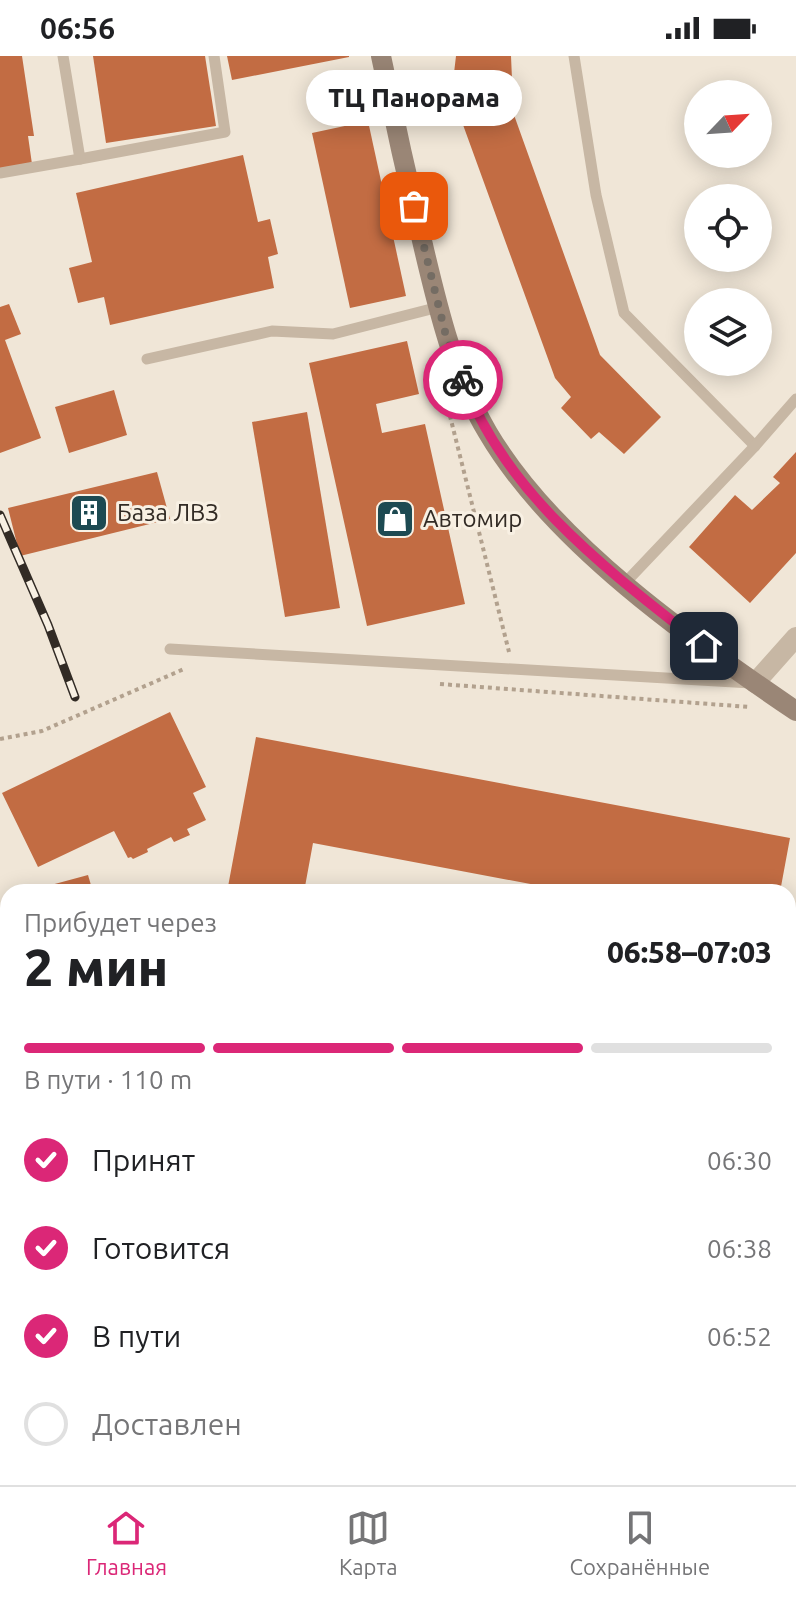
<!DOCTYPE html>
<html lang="ru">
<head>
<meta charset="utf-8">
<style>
	body { margin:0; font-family:Ubuntu,sans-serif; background:#f6f6f6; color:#202124; height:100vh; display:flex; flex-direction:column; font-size:30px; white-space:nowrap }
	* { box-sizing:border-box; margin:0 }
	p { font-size:26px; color:#757577 }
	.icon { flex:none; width:44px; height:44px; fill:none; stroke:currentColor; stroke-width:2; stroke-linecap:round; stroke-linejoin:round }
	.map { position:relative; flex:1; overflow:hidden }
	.sheet { position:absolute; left:0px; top:828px; width:796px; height:602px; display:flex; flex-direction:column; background:#fff; border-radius:24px 24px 0 0; box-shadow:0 4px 20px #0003 }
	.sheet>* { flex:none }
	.needle { width:52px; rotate:65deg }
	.fabs { position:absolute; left:684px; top:24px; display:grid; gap:16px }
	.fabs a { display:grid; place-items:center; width:88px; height:88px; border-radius:50%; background:#fff; box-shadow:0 4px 20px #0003; font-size:40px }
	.pin { position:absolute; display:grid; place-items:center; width:68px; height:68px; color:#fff; margin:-34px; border-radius:16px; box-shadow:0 4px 12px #0006 }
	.courier { position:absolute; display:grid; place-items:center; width:80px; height:80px; margin:-40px; border:6px solid #db2777; border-radius:50%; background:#fff; color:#222; box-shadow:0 2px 10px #0007 }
	.bubble { position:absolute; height:56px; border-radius:28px; background:#fff; box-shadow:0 4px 20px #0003; font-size:26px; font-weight:800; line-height:56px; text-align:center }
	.summary em { font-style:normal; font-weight:800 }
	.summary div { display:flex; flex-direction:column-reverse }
	.summary { display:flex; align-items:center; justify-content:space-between; height:136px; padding:0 24px }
	h1 { font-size:52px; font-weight:800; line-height:60px }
	.bar { display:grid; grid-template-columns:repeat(4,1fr); gap:12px 8px; align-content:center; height:96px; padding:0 24px }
	.bar i { height:10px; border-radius:6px; background:#e0e0e0 }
	.bar .current { background:#db2777 }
	.bar p { grid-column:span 4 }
	ol { padding:0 24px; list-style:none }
	li { display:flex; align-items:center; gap:24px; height:88px }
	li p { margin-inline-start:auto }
	li .icon { padding:8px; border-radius:50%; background:#db2777; color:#fff; stroke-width:4 }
	li:last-child { color:#757577 }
	li i { width:44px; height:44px; border:4px solid #e0e0e0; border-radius:50% }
	.status { display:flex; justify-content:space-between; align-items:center; height:56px; padding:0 40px; background:#fff; direction:ltr }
	.status svg { height:22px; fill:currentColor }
	.dock { display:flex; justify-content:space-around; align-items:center; height:112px; border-top:2px solid #e0e0e0; background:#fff; font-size:22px; color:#757577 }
	.dock a { display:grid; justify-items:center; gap:4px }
	.dock .current { color:#db2777 }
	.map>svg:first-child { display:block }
	.building { fill:#c26c43 }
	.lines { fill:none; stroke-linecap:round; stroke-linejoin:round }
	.path { stroke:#b2a18e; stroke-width:4; stroke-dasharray:4 4; stroke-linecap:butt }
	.service { stroke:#c7b7a4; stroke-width:11 }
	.minor { stroke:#c7b7a4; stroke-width:20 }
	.tertiary { stroke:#c7b7a4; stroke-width:20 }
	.secondary { stroke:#9a8676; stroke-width:20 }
	.rail-casing { stroke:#322b25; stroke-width:9 }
	.rail { stroke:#f8f0e3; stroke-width:6; stroke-dasharray:18; stroke-linecap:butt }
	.done { stroke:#746c63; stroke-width:8; stroke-dasharray:0 14.4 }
	.route { stroke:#db2777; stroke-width:10 }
	.labels { text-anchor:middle; stroke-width:6; stroke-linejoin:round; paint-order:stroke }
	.poi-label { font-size:24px; fill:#322b25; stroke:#f8f0e3; text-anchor:start }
</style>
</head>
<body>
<div class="status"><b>06:56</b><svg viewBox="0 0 49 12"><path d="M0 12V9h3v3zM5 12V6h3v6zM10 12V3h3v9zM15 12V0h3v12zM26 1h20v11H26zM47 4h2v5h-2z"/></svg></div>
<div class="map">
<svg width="796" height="1429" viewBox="0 0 796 1429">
	<rect width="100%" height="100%" fill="#f0e6d7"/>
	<g class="building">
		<polygon points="0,0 22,0 34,80 28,80 32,108 0,113"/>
		<polygon points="93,0 205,0 216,70 106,87"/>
		<polygon points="227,0 349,0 349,1 232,24"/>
		<polygon points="456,0 511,0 512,23 502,25 503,44 509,45 600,299 661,361 624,398 599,376 591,383 561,352 571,341 555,322 454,44 462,43 462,19 454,17"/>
		<polygon points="368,65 406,240 350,252 312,77"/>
		<polygon points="243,99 258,166 270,163 278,198 268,201 274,232 110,269 104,241 78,247 69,212 92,206 76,137"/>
		<polygon points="9,248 21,278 5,284 41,382 0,397 0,251"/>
		<polygon points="407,285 419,338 376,348 382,377 425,368 465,548 367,570 309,307"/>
		<polygon points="114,334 127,379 69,397 55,351"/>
		<polygon points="307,356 340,552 285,561 252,366"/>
		<polygon points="796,396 796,497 750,547 689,491 735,439 752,454 780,427 773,421"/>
		<polygon points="157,416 170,463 20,500 8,452"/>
		<polygon points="170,656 206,731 193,737 206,764 187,773 190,779 174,786 171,781 147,793 148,796 133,803 131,801 128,802 114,775 38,811 2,737"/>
		<polygon points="256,681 790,782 780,836 573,836 313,787 304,836 227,836"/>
		<polygon points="88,819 93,836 53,836 51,829"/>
		<polygon points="788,934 796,935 794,1315 788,1264"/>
		<polygon points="78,1422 125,1422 126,1429 79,1429"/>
		<rect x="170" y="1422" width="51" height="7"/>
		<rect x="253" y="1422" width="55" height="7"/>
		<polygon points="324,1422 363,1422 364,1429 324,1429"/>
	</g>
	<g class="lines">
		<g class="path">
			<polyline points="446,344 509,596"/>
			<polyline points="440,628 750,651"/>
			<polyline points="0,683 42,675 184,613"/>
		</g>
		<g class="service">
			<polyline points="574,0 596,139 624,257 755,390"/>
			<polyline points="80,103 225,76 214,0"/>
			<polyline points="0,117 80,103 63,0"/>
			<polyline points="147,303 272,275 333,278 439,251"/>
			<polyline points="625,527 755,390 796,343"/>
			<polyline points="170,593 751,627"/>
		</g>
		<polyline class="minor" points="693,1429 693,1422"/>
		<polyline class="tertiary" points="755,627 796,581"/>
		<path class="secondary" d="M381,0c13,63 27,126 42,189 15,64 31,131 65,188 65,110 203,207 308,278"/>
		<g class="rail-casing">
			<g id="rail">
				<polyline points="0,459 48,569 75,641"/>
				<polyline points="0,1357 8,1413"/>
			</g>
		</g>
		<use href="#rail" class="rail"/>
	</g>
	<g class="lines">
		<polyline class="done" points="414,150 446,280 463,324"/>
		<path class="route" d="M463,324c44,117 147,192 241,266"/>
	</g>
	<defs>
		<g id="building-square" transform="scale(2)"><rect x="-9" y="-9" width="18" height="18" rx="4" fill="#1d4a52" stroke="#f8f0e3"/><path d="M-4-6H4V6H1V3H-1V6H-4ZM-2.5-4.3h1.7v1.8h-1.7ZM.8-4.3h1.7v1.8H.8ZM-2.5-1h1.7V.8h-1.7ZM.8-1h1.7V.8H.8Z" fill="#fff"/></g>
		<g id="shop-square" transform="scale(2)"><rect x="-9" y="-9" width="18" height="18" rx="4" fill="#1d4a52" stroke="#f8f0e3"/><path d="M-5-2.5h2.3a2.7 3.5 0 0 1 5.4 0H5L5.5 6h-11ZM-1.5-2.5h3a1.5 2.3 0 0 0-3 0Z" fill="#fff"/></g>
	</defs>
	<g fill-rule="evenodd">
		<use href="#building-square" x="89" y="457"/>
		<use href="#shop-square" x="395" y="463"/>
	</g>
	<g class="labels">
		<g class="poi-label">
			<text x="117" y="465">База ЛВЗ</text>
			<text x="423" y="471">Автомир</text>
		</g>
	</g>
</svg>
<div class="fabs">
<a><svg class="needle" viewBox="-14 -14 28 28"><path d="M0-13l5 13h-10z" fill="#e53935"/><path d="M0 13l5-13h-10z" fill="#757577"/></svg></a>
<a><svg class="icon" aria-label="locate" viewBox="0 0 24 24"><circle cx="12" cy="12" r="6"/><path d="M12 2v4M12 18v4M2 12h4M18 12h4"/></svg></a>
<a><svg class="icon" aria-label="layers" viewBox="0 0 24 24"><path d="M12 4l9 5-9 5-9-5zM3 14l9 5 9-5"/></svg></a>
</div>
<div class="pin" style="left:414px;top:150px;background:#ea580c"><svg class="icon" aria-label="bag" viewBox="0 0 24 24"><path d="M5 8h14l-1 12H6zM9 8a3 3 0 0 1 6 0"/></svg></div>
<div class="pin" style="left:704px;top:590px;background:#1f2937"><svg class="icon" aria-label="home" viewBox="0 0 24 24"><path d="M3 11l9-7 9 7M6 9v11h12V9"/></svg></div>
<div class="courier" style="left:463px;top:324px"><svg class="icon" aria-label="bike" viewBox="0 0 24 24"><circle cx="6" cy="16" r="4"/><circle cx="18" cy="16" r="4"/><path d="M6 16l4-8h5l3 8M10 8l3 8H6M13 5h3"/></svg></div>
<div class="bubble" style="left:306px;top:14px;width:216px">ТЦ Панорама</div>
<section class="sheet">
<div class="summary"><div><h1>2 мин</h1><p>Прибудет через</p></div><em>06:58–07:03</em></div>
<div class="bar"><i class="current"></i><i class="current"></i><i class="current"></i><i></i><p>В пути · 110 m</p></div>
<ol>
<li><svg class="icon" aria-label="check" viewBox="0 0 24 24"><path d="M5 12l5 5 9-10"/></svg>Принят<p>06:30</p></li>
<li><svg class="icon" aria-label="check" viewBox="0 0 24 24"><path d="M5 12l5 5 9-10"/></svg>Готовится<p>06:38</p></li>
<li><svg class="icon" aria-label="check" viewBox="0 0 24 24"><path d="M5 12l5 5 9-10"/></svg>В пути<p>06:52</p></li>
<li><i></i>Доставлен</li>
</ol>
</section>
</div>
<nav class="dock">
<a class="current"><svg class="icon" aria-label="home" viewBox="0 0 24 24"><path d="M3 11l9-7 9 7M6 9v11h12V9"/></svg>Главная</a>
<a><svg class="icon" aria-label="map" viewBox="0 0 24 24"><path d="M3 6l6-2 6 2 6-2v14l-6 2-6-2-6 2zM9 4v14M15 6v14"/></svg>Карта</a>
<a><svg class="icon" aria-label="saved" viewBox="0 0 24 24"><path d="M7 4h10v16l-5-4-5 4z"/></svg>Сохранённые</a>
</nav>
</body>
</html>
